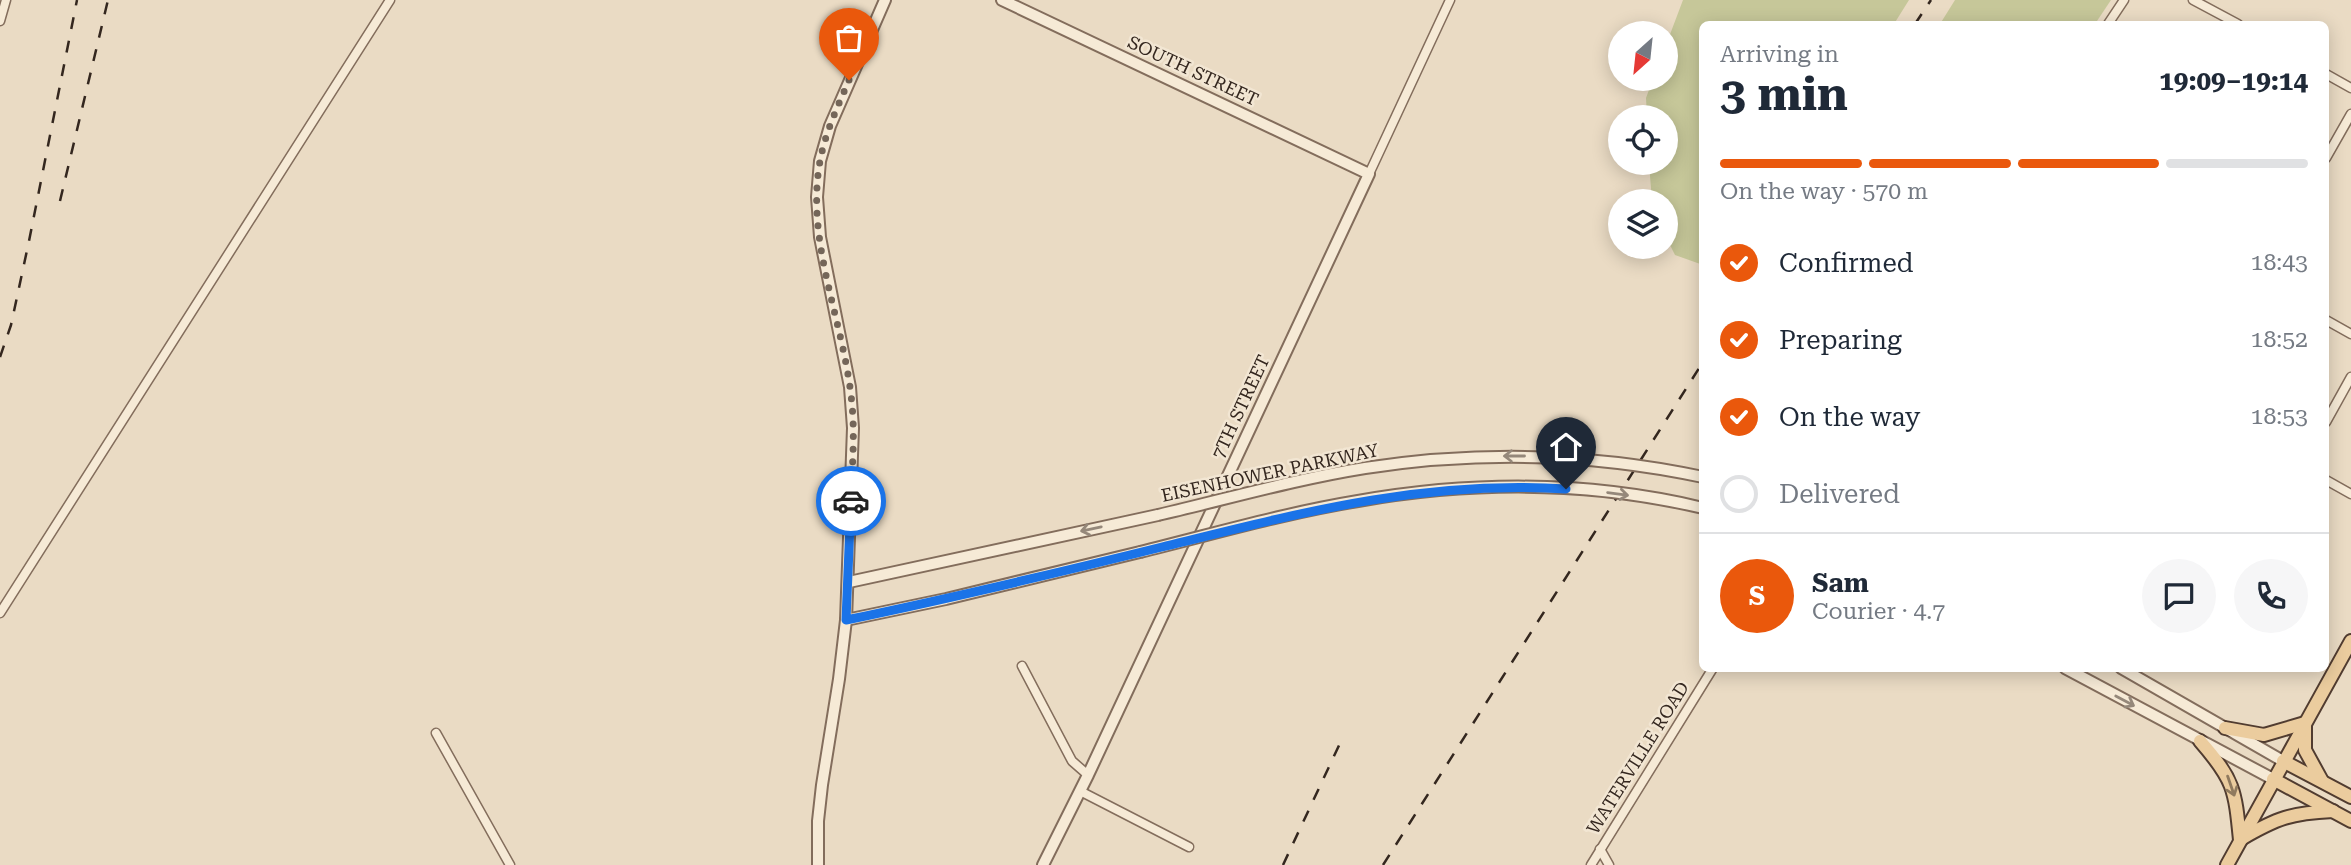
<!DOCTYPE html>
<html lang="en">
<head>
<meta charset="utf-8">
<style>
	body { margin:0; font-family:"Roboto Serif",serif; background:#f6f6f7; color:#1f2937; height:100vh; display:flex; flex-direction:column; font-size:26px; white-space:nowrap }
	* { box-sizing:border-box; margin:0 }
	p { font-size:23px; color:#747a83 }
	.icon { flex:none; width:38px; height:38px; fill:none; stroke:currentColor; stroke-width:2; stroke-linecap:round; stroke-linejoin:round }
	.map { position:relative; flex:1; overflow:hidden }
	.drawer { position:absolute; left:1699px; top:21px; width:630px; height:651px; display:flex; flex-direction:column; background:#fff; border-radius:10px; box-shadow:0 4px 18px #0003 }
	.drawer>* { flex:none }
	.needle { width:46px; rotate:207deg }
	.fabs { position:absolute; left:1608px; top:21px; display:grid; gap:14px }
	.fabs a { display:grid; place-items:center; width:70px; height:70px; border-radius:50%; background:#fff; box-shadow:0 4px 18px #0003; font-size:35px }
	.pin { position:absolute; display:grid; place-items:center; width:60px; height:60px; color:#fff; margin:-72px -30px; border-radius:50% 50% 50% 0; rotate:-45deg; box-shadow:0 0 7px #0007 }
	.pin .icon { rotate:45deg }
	.courier { position:absolute; display:grid; place-items:center; width:70px; height:70px; margin:-35px; border:5px solid #1a73e8; border-radius:50%; background:#fff; color:#222; box-shadow:0 2px 9px #0007 }
	.summary em { font-style:normal; font-weight:700 }
	.summary div { display:flex; flex-direction:column-reverse }
	.summary { display:flex; align-items:center; justify-content:space-between; height:119px; padding:0 21px }
	h1 { font-size:46px; font-weight:700; line-height:52px }
	.bar { display:grid; grid-template-columns:repeat(4,1fr); gap:10px 7px; align-content:center; height:84px; padding:0 21px }
	.bar i { height:9px; border-radius:5px; background:#e0e1e3 }
	.bar .active { background:#ea580c }
	.bar p { grid-column:span 4 }
	.line { display:flex; align-items:center; gap:18px; padding:0 21px; border-top:2px solid #e0e1e3 }
	.line div { flex:1 }
	.round { display:grid; place-items:center; flex:none; width:74px; height:74px; border-radius:37px; background:#f6f6f7 }
	ol { padding:0 21px; list-style:none }
	li { display:flex; align-items:center; gap:21px; height:77px }
	li p { margin-inline-start:auto }
	li .icon { padding:7px; border-radius:50%; background:#ea580c; color:#fff; stroke-width:4 }
	li:last-child { color:#747a83 }
	li i { width:38px; height:38px; border:4px solid #e0e1e3; border-radius:50% }
	.map>svg:first-child { display:block }
	.green { fill:#c6c799 }
	.lines { fill:none; stroke-linecap:round; stroke-linejoin:round }
	.minor-casing { stroke:#836d5c; stroke-width:11 }
	.tertiary-casing { stroke:#836d5c; stroke-width:14 }
	.primary-casing { stroke:#513c30; stroke-width:16 }
	.minor { stroke:#f6ead6; stroke-width:8 }
	.tertiary { stroke:#f6ead6; stroke-width:10 }
	.primary { stroke:#ebcc9e; stroke-width:12 }
	.rail { stroke:#34271f; stroke-width:2.5; stroke-dasharray:12 12; stroke-linecap:butt }
	.tertiary-bridge-casing { stroke:#836d5c; stroke-width:14; stroke-linecap:butt }
	.tertiary-bridge { stroke:#f6ead6; stroke-width:10 }
	.oneway { stroke:#95887a }
	.oneway2 { stroke:#907a5e }
	.done { stroke:#746659; stroke-width:7; stroke-dasharray:0 12.6 }
	.route { stroke:#1a73e8; stroke-width:9 }
	.labels { text-anchor:middle; stroke-width:5; stroke-linejoin:round; paint-order:stroke }
	.street-label { font-size:18px; fill:#34271f; stroke:#f2e6d3 }
</style>
</head>
<body>
<div class="map">
<svg width="2351" height="865" viewBox="0 0 2351 865">
	<rect width="100%" height="100%" fill="#eadbc4"/>
	<g class="green">
		<polygon points="1683,0 1909,0 1894,24 1703,24 1703,265 1675,255 1666,237 1666,201 1652,201 1649,163 1666,163 1666,117 1647,117 1646,98 1653,79 1666,79 1666,45"/>
		<polygon points="1955,0 2111,0 2095,24 1940,24"/>
	</g>
	<g class="lines">
		<g class="minor-casing">
			<g id="minor">
				<polyline points="2193,0 2238,24"/>
				<polyline points="0,21 6,0"/>
				<polyline points="2108,24 2124,0"/>
				<polyline points="2326,74 2351,88"/>
				<polyline points="2326,158 2351,114"/>
				<polyline points="1369,174 1450,0"/>
				<polyline points="2326,320 2351,334"/>
				<polyline points="2326,422 2351,377"/>
				<polyline points="2326,480 2351,494"/>
				<polyline points="0,613 390,0"/>
				<polyline points="1022,666 1072,761 1088,775"/>
				<polyline points="436,733 510,865"/>
				<polyline points="1080,791 1189,847"/>
				<polyline points="1600,849 1609,865"/>
				<polyline points="1591,865 1713,668"/>
			</g>
		</g>
		<g class="tertiary-casing">
			<g id="tertiary">
				<polyline points="1002,0 1369,174 1088,775 1043,865"/>
				<polyline points="849,582 1158,515"/>
				<polyline points="846,620 946,599 1140,552"/>
				<polyline points="2065,668 2273,779"/>
				<polyline points="2121,668 2283,761"/>
				<polyline points="818,865 818,821 822,785 839,679 846,620 853,428 850,387 820,237 817,197 820,161 830,126 885,0"/>
			</g>
		</g>
		<g class="primary-casing">
			<g id="primary">
				<polyline points="2305,723 2305,750 2322,781"/>
				<polyline points="2225,728 2264,735 2305,723"/>
				<path d="M2200,741c34,39 35,48 40,99"/>
				<polyline points="2283,761 2351,797"/>
				<polyline points="2273,779 2351,821"/>
				<path d="M2241,839c36,-21 50,-26 92,-28"/>
				<polyline points="2227,865 2351,641"/>
			</g>
		</g>
		<use href="#minor" class="minor"/>
		<use href="#tertiary" class="tertiary"/>
		<use href="#primary" class="primary"/>
		<g class="rail">
			<polyline points="1915,24 1931,0"/>
			<polyline points="60,201 108,0"/>
			<polyline points="0,357 11,325 29,241 77,0"/>
			<polyline points="1283,865 1342,739"/>
			<polyline points="1383,865 1703,362"/>
		</g>
		<g class="tertiary-bridge-casing">
			<g id="tertiary-bridge">
				<path d="M1158,515c69,-16 138,-36 207,-47 113,-17 226,-15 338,9"/>
				<path d="M1140,552c73,-18 145,-39 218,-51 114,-20 232,-20 345,7"/>
			</g>
		</g>
		<use href="#tertiary-bridge" class="tertiary-bridge"/>
	</g>
	<defs><path id="oneway-shaft" d="M-6 0H5M1.5-3L5.5 0L1.5 3" fill="none" stroke-width="1.6" stroke-linecap="round" stroke-linejoin="round" transform="scale(1.75)"/></defs>
	<g class="oneway">
		<use href="#oneway-shaft" transform="translate(1514 456) rotate(-180)"/>
		<use href="#oneway-shaft" transform="translate(1618 494) rotate(8)"/>
		<use href="#oneway-shaft" transform="translate(1091 529) rotate(168)"/>
		<use href="#oneway-shaft" transform="translate(2125 701) rotate(28)"/>
	</g>
	<use class="oneway2" href="#oneway-shaft" transform="translate(2231 786) rotate(71)"/>
	<g class="lines">
		<path class="done" d="M849,80c-11,26 -24,53 -29,81 -15,83 25,162 32,244 3,31 0,64 -1,96"/>
		<path class="route" d="M851,501l-5,119c106,-22 211,-47 316,-73 138,-34 260,-67 404,-58"/>
	</g>
	<g class="labels">
		<g class="street-label">
			<text transform="translate(1193 71) rotate(25)" y="6">SOUTH STREET</text>
			<text transform="translate(1241 407) rotate(-65)" y="6">7TH STREET</text>
			<text transform="translate(1270 473) rotate(-12)" y="6">EISENHOWER PARKWAY</text>
			<text transform="translate(1638 758) rotate(-58)" y="6">WATERVILLE ROAD</text>
		</g>
	</g>
</svg>
<div class="fabs">
<a><svg class="needle" viewBox="-14 -14 28 28"><path d="M0-13l5 13h-10z" fill="#e53935"/><path d="M0 13l5-13h-10z" fill="#747a83"/></svg></a>
<a><svg class="icon" aria-label="locate" viewBox="0 0 24 24"><circle cx="12" cy="12" r="6"/><path d="M12 2v4M12 18v4M2 12h4M18 12h4"/></svg></a>
<a><svg class="icon" aria-label="layers" viewBox="0 0 24 24"><path d="M12 4l9 5-9 5-9-5zM3 14l9 5 9-5"/></svg></a>
</div>
<div class="pin" style="left:849px;top:80px;background:#ea580c"><svg class="icon" aria-label="bag" viewBox="0 0 24 24"><path d="M5 8h14l-1 12H6zM9 8a3 3 0 0 1 6 0"/></svg></div>
<div class="pin" style="left:1566px;top:489px;background:#1f2937"><svg class="icon" aria-label="home" viewBox="0 0 24 24"><path d="M3 11l9-7 9 7M6 9v11h12V9"/></svg></div>
<div class="courier" style="left:851px;top:501px"><svg class="icon" aria-label="car" viewBox="0 0 24 24"><path d="M5 17H2v-5l4-1 3-4h7l3 4 3 1v5h-3M9 17h6M6 11h13"/><circle cx="7" cy="17" r="2"/><circle cx="17" cy="17" r="2"/></svg></div>
<section class="drawer">
<div class="summary"><div><h1>3 min</h1><p>Arriving in</p></div><em>19:09–19:14</em></div>
<div class="bar"><i class="active"></i><i class="active"></i><i class="active"></i><i></i><p>On the way · 570 m</p></div>
<ol>
<li><svg class="icon" aria-label="check" viewBox="0 0 24 24"><path d="M5 12l5 5 9-10"/></svg>Confirmed<p>18:43</p></li>
<li><svg class="icon" aria-label="check" viewBox="0 0 24 24"><path d="M5 12l5 5 9-10"/></svg>Preparing<p>18:52</p></li>
<li><svg class="icon" aria-label="check" viewBox="0 0 24 24"><path d="M5 12l5 5 9-10"/></svg>On the way<p>18:53</p></li>
<li><i></i>Delivered</li>
</ol>
<div class="line" style="height:126px"><b class="round" style="background:#ea580c;color:#fff">S</b><div><b>Sam</b><p>Courier · 4.7</p></div><a class="round"><svg class="icon" aria-label="chat" viewBox="0 0 24 24"><path d="M4 5h16v11H9l-5 4z"/></svg></a><a class="round"><svg class="icon" aria-label="phone" viewBox="0 0 24 24"><path d="M5 4h4l2 5-3 2q2 4 5 5l2-3 5 2v4C11 20 4 13 5 4z"/></svg></a></div>
</section>
</div>
</body>
</html>
